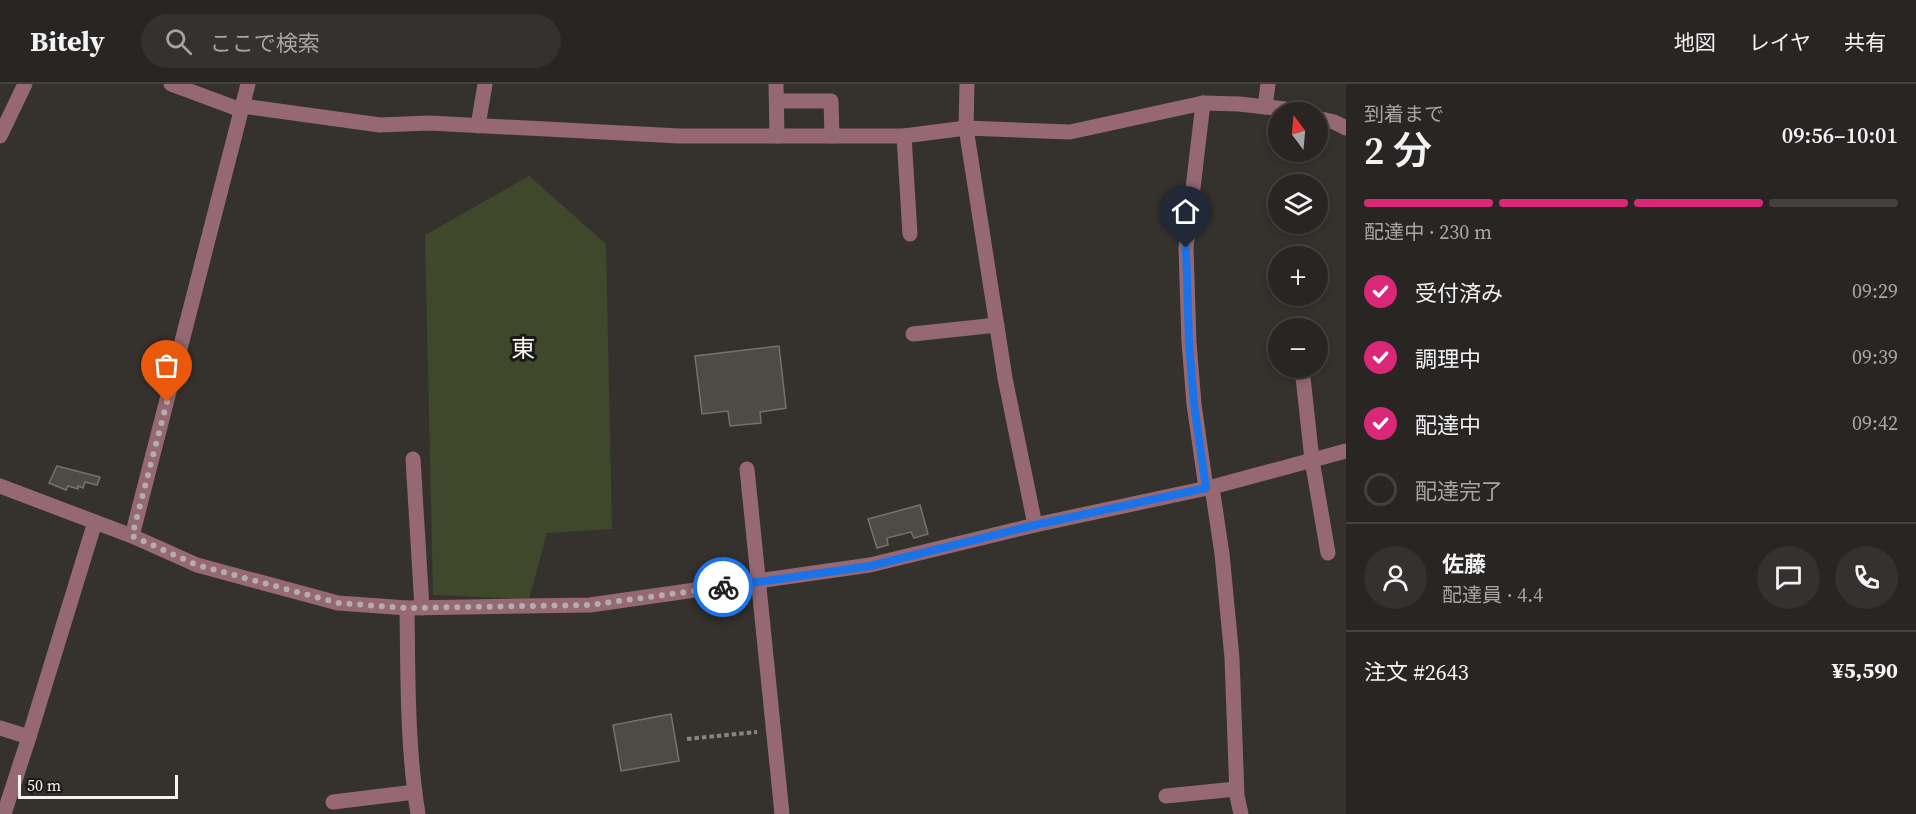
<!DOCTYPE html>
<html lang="ja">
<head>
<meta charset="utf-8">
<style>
	body { margin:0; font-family:"Source Serif 4","Noto Sans JP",serif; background:#34312f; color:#f1f3f6; height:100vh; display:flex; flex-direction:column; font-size:22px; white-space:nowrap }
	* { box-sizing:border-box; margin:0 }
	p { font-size:20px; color:#a5a5a5 }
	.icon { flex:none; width:33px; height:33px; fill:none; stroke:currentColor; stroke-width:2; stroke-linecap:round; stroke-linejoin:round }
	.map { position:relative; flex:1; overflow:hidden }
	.panel { display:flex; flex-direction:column; background:#282522; width:570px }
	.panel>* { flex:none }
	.needle { width:39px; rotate:344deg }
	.buttons { position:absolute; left:1268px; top:18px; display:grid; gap:12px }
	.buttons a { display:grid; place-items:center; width:60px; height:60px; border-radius:50%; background:#282522; box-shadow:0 3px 9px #0003,0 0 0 2px #444240; font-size:30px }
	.scale { position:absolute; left:18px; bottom:15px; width:160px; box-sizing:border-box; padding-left:6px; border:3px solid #f5f2ef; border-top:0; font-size:16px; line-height:21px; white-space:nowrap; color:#f5f2ef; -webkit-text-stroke:4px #1b1917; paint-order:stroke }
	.pin { position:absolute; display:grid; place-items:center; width:51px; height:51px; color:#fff; margin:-62px -26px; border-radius:50% 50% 50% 0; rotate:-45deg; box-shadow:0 0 6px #0007 }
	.pin .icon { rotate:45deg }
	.courier { position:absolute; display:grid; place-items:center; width:60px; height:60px; margin:-30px; border:4px solid #1a73e8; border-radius:50%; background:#fff; color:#222; box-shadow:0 2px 8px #0007 }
	.overview em { font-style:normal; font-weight:600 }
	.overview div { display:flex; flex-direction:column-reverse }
	.overview { display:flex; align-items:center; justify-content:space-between; height:102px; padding:0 18px }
	h1 { font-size:39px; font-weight:600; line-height:45px }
	.bar { display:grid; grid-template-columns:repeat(4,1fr); gap:9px 6px; align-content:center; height:72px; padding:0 18px }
	.bar i { height:8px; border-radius:4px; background:#444240 }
	.bar .on { background:#db2777 }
	.bar p { grid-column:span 4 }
	.line { display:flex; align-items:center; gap:15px; padding:0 18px; border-top:2px solid #444240 }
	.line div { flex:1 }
	.round { display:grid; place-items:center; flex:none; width:63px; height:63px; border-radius:32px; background:#34312f }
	ol { padding:0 18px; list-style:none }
	li { display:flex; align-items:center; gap:18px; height:66px }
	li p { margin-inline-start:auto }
	li .icon { padding:6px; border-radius:50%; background:#db2777; color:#fff; stroke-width:4 }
	li:last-child { color:#a5a5a5 }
	li i { width:33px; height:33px; border:3px solid #444240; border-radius:50% }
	header { display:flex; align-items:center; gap:36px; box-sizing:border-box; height:84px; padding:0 30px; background:#282522; border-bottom:2px solid #444240 }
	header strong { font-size:28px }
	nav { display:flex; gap:33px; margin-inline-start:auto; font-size:21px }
	.search { width:420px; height:54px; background:#34312f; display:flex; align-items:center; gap:15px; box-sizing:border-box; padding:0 21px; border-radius:33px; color:#a5a5a5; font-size:22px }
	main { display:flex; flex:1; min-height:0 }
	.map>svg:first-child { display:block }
	.green { fill:#40482b }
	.building { fill:#4e4a45; stroke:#76716c; stroke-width:1.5 }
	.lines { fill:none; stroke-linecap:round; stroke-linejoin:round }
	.path { stroke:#888581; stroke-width:4; stroke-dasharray:4.5 3; stroke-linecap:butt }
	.minor { stroke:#966873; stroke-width:15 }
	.done { stroke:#b2aeab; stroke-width:6; stroke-dasharray:0 10.8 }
	.route { stroke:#1a73e8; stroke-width:8 }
	.labels { text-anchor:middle; stroke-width:6; stroke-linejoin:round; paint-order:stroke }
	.quarter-label { font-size:24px; fill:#f5f2ef; stroke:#1b1917 }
</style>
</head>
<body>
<header>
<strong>Bitely</strong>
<div class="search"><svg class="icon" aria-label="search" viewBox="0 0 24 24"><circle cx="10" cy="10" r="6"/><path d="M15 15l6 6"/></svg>ここで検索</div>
<nav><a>地図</a><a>レイヤ</a><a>共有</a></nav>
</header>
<main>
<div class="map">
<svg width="1346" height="730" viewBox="0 0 1346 730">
	<rect width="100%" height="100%" fill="#35312d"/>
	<polygon class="green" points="529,92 606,160 612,445 547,449 529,515 433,511 425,151"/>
	<g class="building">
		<polygon points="779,262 786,324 760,328 761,339 730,342 728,327 702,330 695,272"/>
		<polygon points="57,382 100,393 97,401 85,398 83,404 78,402 78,405 68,402 66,406 49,399"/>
		<polygon points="920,421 928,450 914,454 911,448 887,454 888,461 877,464 868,435"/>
		<polygon points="671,630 679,677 621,687 613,641"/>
	</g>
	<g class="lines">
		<polyline class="path" points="687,655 757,648"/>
		<g class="minor">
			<polyline points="171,0 241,26"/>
			<polyline points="776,0 777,52"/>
			<polyline points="967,0 966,44 1005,294 1035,441"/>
			<polyline points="777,17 831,17 832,52"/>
			<polyline points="1203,19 1186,164 1189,258 1194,320 1206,404"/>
			<polyline points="242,22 380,41 429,39 679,52 904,52 966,44 1070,48 1203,19 1239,20 1285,25 1298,28"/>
			<polyline points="1265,23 1268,0"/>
			<polyline points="1317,34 1334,38 1346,44"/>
			<polyline points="478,42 485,0"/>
			<polyline points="0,52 25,0"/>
			<polyline points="904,52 910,150"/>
			<polyline points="913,250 997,241"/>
			<polyline points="1302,284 1312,376 1328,469"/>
			<polyline points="413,375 422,524"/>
			<polyline points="747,385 782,730"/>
			<polyline points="0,402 132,452 197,481 338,519 407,524 590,521 870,481 1035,441 1212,403 1346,367"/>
			<polyline points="1212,403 1222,470 1232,574 1237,712 1241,730"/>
			<polyline points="132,452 248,0"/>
			<path d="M407,524c1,69 0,138 11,206"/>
			<polyline points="0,644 29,653"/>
			<polyline points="1166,712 1236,705"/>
			<polyline points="333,718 415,708"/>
			<polyline points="4,730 29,653 95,438"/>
		</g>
	</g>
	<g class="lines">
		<polyline class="done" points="167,318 132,452 197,481 338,519 407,524 590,521 723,503"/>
		<polyline class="route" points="723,503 870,482 1035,441 1206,404 1194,320 1189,258 1186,164"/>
	</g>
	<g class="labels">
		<g class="quarter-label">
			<text x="523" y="273">東</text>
		</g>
	</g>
</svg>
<div class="buttons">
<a><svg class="needle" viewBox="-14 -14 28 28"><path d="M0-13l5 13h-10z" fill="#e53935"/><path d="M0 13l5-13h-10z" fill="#a5a5a5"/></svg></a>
<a><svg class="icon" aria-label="layers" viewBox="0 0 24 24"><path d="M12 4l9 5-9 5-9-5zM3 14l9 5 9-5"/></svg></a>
<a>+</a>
<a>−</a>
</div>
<div class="scale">50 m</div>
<div class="pin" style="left:167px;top:318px;background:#ea580c"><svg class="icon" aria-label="bag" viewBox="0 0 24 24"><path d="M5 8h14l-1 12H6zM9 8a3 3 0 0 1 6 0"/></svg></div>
<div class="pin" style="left:1186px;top:164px;background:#1f2937"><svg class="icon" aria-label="home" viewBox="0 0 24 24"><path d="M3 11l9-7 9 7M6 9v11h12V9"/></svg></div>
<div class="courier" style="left:723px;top:503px"><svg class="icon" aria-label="bike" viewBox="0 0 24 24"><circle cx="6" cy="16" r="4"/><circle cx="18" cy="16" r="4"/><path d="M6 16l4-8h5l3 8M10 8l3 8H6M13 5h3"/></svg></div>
</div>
<section class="panel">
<div class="overview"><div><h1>2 分</h1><p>到着まで</p></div><em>09:56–10:01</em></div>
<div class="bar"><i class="on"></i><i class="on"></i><i class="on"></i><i></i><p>配達中 · 230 m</p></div>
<ol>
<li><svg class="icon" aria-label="check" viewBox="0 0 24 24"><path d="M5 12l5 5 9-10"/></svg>受付済み<p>09:29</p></li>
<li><svg class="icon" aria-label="check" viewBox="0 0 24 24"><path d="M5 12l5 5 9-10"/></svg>調理中<p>09:39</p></li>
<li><svg class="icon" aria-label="check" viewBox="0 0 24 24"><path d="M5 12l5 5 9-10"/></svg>配達中<p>09:42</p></li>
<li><i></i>配達完了</li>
</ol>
<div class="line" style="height:108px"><a class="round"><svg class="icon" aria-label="person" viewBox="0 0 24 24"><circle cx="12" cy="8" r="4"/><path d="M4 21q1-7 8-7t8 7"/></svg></a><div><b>佐藤</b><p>配達員 · 4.4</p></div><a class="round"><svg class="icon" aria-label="chat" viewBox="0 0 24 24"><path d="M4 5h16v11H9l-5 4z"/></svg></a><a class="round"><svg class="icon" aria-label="phone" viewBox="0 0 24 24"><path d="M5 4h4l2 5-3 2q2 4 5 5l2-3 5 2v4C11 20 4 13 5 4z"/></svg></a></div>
<div class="line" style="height:78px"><div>注文 #2643</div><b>¥5,590</b></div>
</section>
</main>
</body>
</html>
